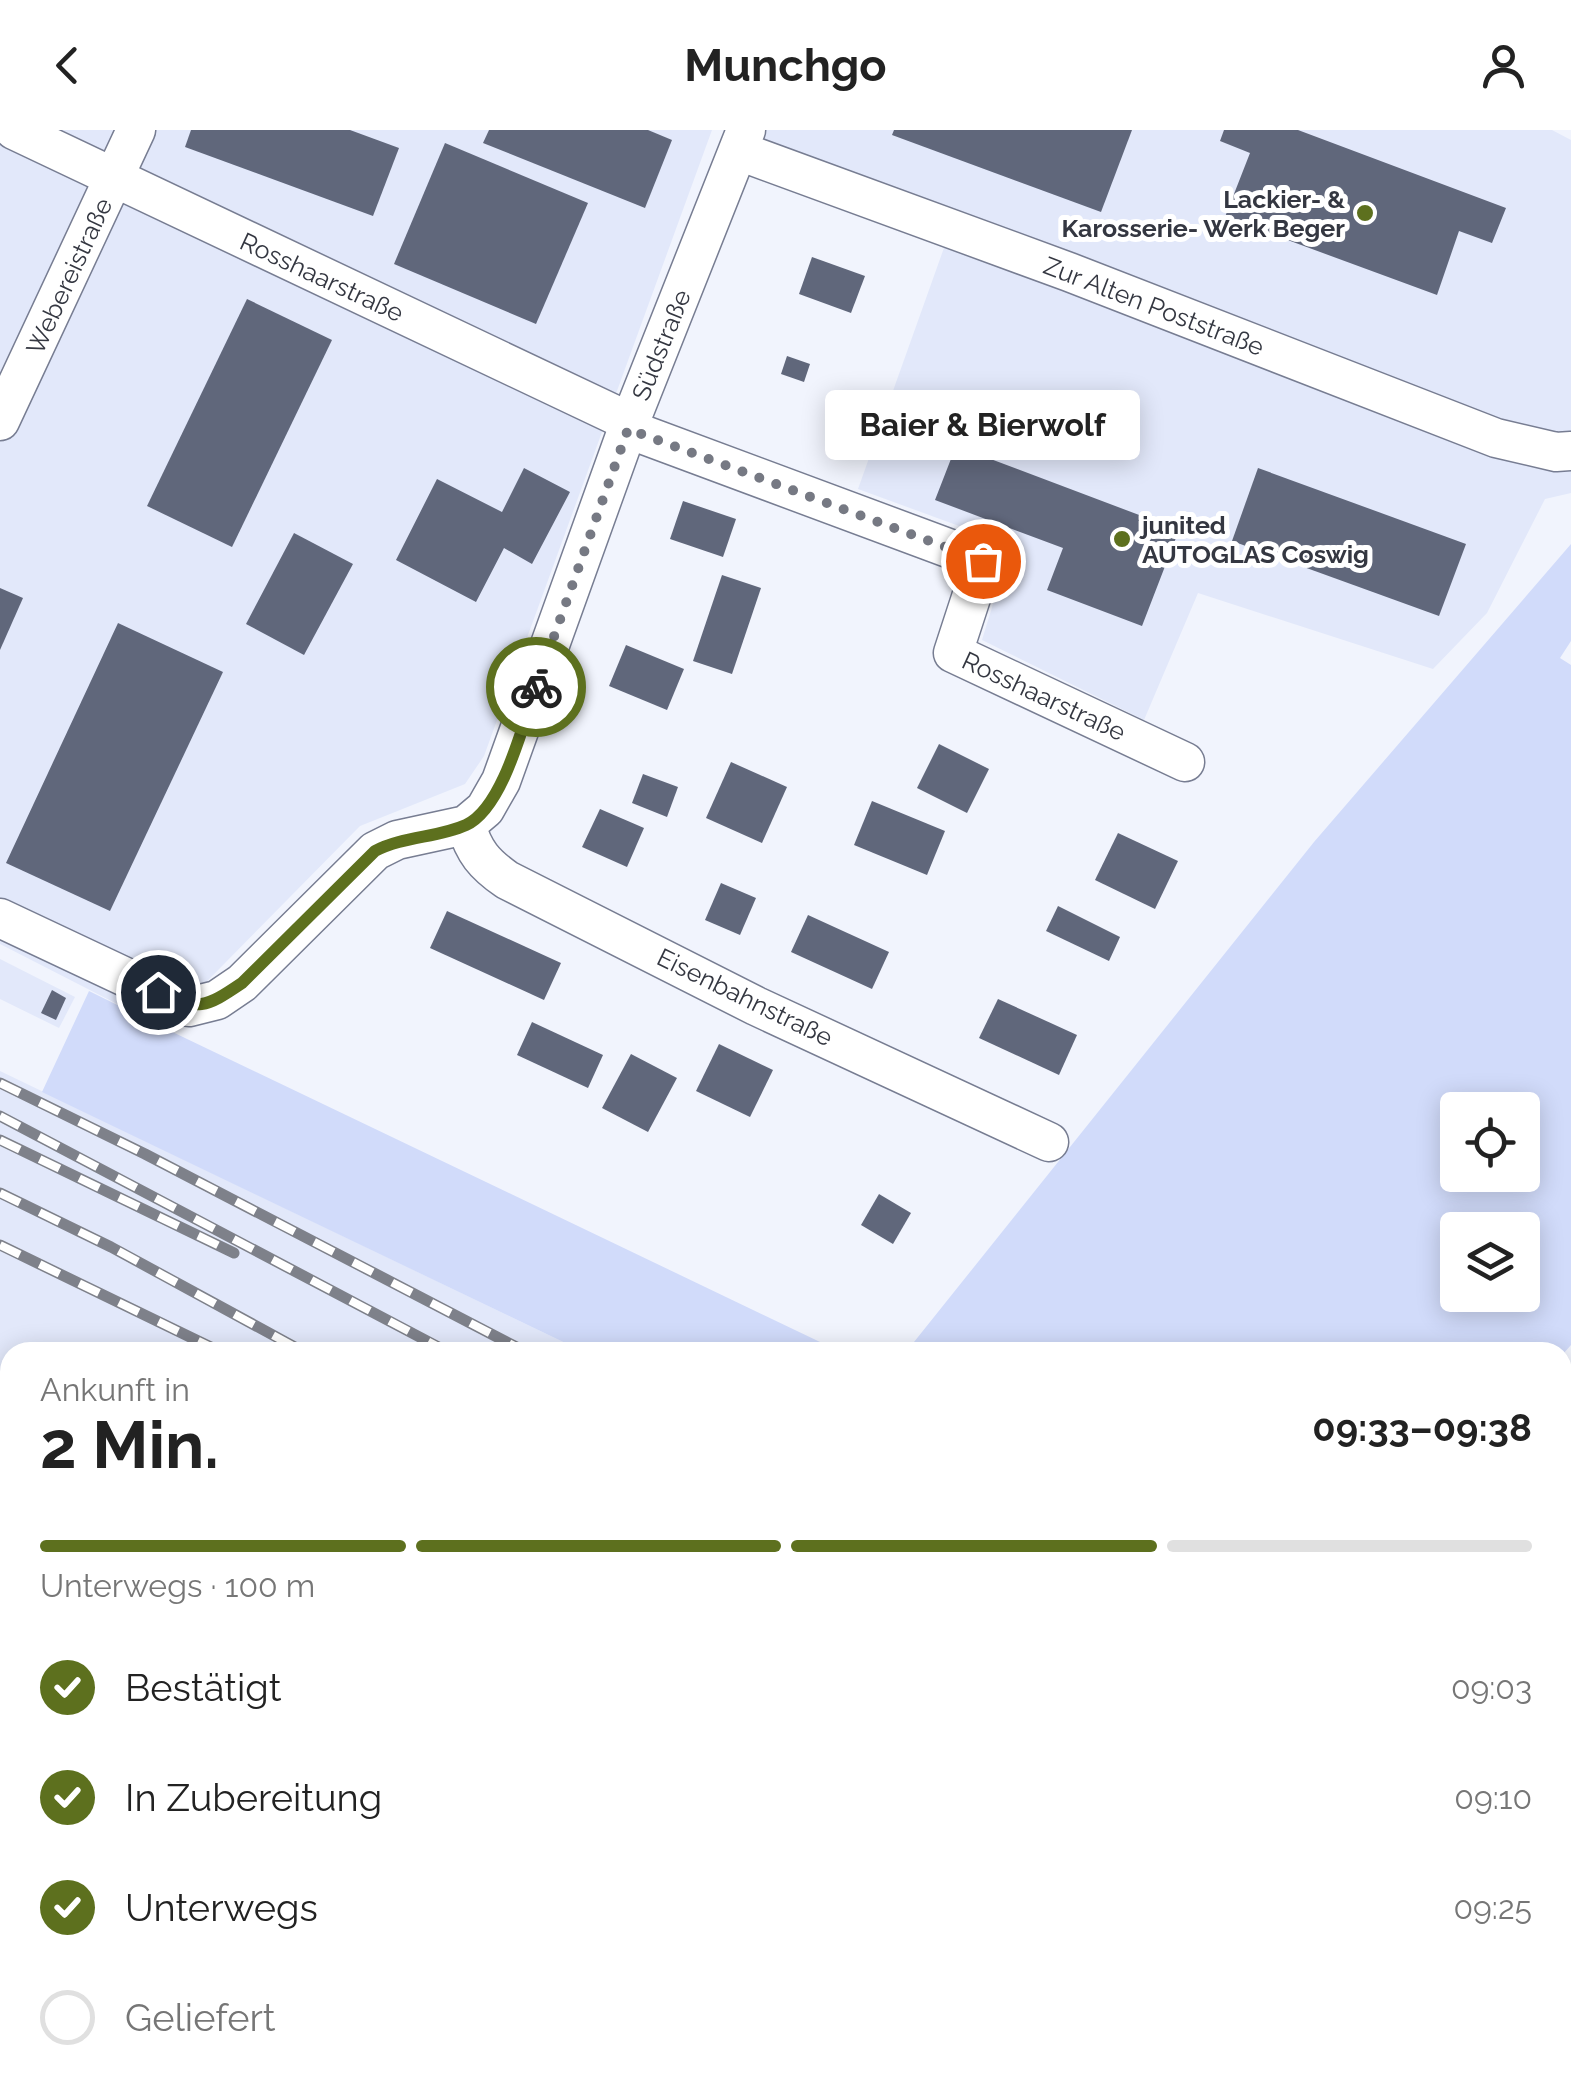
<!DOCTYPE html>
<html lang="de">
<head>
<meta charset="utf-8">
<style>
	body { margin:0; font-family:Raleway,sans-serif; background:#f2f2f2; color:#222; height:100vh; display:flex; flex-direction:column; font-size:38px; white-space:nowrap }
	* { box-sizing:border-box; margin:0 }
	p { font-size:32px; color:#767676 }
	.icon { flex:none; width:55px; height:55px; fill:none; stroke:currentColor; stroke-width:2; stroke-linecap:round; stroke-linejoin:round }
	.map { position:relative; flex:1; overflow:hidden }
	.panel { position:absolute; left:0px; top:1212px; width:1572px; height:752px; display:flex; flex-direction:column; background:#fff; border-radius:30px 30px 0 0; box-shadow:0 5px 25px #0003 }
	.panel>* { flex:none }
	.buttons { position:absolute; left:1440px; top:962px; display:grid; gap:20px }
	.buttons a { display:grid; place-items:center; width:100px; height:100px; border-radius:10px; background:#fff; box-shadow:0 5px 25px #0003; font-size:50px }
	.pin { position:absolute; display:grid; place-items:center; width:85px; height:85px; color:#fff; margin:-42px; border:5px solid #fff; border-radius:50%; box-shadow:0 2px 10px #0007 }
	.courier { position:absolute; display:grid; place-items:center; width:100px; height:100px; margin:-50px; border:8px solid #5d701e; border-radius:50%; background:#fff; color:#222; box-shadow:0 2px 12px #0007 }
	.bubble { position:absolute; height:70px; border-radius:10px; background:#fff; box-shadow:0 5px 25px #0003; font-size:32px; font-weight:700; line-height:70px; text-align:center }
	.head em { font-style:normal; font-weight:700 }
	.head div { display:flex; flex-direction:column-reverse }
	.head { display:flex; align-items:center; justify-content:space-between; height:170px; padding:0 40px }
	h1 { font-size:65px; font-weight:700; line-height:75px }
	.bar { display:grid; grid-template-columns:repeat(4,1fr); gap:15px 10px; align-content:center; height:120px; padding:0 40px }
	.bar i { height:12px; border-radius:8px; background:#e0e0e0 }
	.bar .current { background:#5d701e }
	.bar p { grid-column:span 4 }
	ol { padding:0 40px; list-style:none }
	li { display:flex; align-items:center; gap:30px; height:110px }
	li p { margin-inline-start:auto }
	li .icon { padding:10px; border-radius:50%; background:#5d701e; color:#fff; stroke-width:4 }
	li:last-child { color:#767676 }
	li i { width:55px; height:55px; border:5px solid #e0e0e0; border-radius:50% }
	header { display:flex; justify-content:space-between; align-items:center; height:130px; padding:0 40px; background:#fff; font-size:45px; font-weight:700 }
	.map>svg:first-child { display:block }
	.built { fill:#e2e8fa }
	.green { fill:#d1dbfa; fill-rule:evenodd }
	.water { fill:#899ad5; stroke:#707ca9; stroke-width:2.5 }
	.building { fill:#60677b }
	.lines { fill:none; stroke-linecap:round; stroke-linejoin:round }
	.lane-casing { stroke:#777d92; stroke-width:24 }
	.street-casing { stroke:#777d92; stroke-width:41 }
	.secondary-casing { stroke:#777d92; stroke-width:56 }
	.lane { stroke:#fff; stroke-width:20 }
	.street { stroke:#fff; stroke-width:38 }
	.secondary { stroke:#fff; stroke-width:52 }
	.rail-casing { stroke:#7e818a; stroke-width:11 }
	.rail { stroke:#fff; stroke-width:8; stroke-dasharray:22; stroke-linecap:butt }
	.done { stroke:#767983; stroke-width:10; stroke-dasharray:0 18 }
	.route { stroke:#5d701e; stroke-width:12 }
	.poi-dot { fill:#5d701e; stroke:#fff; stroke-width:4 }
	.labels { text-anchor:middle; stroke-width:10; stroke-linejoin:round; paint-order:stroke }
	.poi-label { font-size:25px; font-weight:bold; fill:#343741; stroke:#fff; text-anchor:end }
	.street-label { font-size:25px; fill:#343741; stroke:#fff }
</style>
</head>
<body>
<header><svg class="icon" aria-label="back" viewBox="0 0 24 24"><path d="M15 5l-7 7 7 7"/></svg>Munchgo<svg class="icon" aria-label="person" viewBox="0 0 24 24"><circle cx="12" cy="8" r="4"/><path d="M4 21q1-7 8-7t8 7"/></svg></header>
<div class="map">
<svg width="1571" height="1963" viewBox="0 0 1571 1963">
	<rect width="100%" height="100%" fill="#f1f4fd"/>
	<g class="built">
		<polygon points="0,0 712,0 484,626 465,654 360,696 162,897 0,814"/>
		<polygon points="723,0 1552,0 1571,10 1571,363 1545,369 1487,483 1433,539 1198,463 1144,590 982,510 1011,415 858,359 955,87"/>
		<polygon points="0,829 75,867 59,898 0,869"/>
		<polygon points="0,941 584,1222 10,1222 10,1617 0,1605"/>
		<polygon points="1563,1692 1571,1696 1571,1842 1563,1838"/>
		<polygon points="10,1878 10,1955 275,1955 293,1963 0,1963 0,1882"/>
		<polygon points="379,1955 1021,1955 1017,1963 396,1963"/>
		<polygon points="1060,1955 1508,1955 1521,1963 1076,1963"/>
	</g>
	<g class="green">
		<path d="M1571,414v97l-11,17 11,7v680l-8,9 -657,-2 408,-510zM1458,980h64v65h-64zM1458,1100h64v65h-64z"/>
		<polygon points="89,861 162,897 841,1222 584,1222 42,962"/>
		<polygon points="1563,1229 1571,1242 1571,1414 1563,1423"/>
		<polygon points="0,1697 10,1731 10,1878 0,1882"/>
	</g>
	<polygon class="water" points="1563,1865 1571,1870 1571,1963 1545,1963 1532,1955 1562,1955"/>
	<g class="building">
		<polygon points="191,0 350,0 399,18 373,86 185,17"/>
		<polygon points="489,0 648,0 672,10 645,78 483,13"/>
		<polygon points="894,0 1132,0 1101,82 892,5"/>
		<polygon points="1224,0 1298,0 1506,78 1492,113 1459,101 1437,165 1225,87 1250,23 1220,11"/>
		<polygon points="445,13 588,73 536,194 394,134"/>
		<polygon points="812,127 865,146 851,183 799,164"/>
		<polygon points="247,169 332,210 232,417 147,376"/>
		<polygon points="787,226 810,234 804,252 781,244"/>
		<polygon points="956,316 1179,400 1142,496 1047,460 1063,418 935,370"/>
		<polygon points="524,338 570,362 532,434 504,418 476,472 396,430 437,349 502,382"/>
		<polygon points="1258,338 1466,414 1439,486 1232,411"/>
		<polygon points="683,371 736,389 723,427 670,409"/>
		<polygon points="294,403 353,434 304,525 246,494"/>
		<polygon points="722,445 761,458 732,544 693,531"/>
		<polygon points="0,458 23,468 0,520"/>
		<polygon points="118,493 223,542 110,781 6,733"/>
		<polygon points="626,515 684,539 667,580 609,556"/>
		<polygon points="939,614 989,639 967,683 917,658"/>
		<polygon points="731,632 787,657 762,713 706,688"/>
		<polygon points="643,644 678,657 667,687 632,673"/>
		<polygon points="872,671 945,701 927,745 854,715"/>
		<polygon points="600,679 644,698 627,737 582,717"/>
		<polygon points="1118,703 1178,731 1155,779 1095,750"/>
		<polygon points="721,753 756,768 740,805 705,790"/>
		<polygon points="1058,776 1120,807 1109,831 1046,801"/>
		<polygon points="447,781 561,833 544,870 430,818"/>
		<polygon points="808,785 889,822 872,859 791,822"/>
		<polygon points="52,860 66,868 56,890 41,883"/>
		<polygon points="998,869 1077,905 1059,945 979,908"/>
		<polygon points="532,892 603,925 588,958 517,925"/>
		<polygon points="719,914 773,940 750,987 696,961"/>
		<polygon points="631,924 677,948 648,1002 602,978"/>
		<polygon points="879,1064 911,1083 893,1114 861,1095"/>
		<polygon points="0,1487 10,1492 10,1545 0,1540"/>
		<polygon points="39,1955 127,1955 123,1963 59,1963"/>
		<polygon points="453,1955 507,1955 503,1963 470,1963"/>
		<polygon points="596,1955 676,1955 672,1963 592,1963"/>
		<polygon points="767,1955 937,1955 954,1963 763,1963"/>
	</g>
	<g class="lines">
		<g class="lane-casing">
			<g id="lane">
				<polyline points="1562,1492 1571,1483"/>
				<polyline points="1562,1654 1571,1658"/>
				<polyline points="1251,1955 1267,1963"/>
				<polyline points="146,1963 150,1955"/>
			</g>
		</g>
		<g class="street-casing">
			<g id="street">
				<polyline points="14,0 630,292"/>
				<polyline points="739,21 1069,142 1496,308 1556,322 1571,321"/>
				<polyline points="0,291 136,0"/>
				<polyline points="628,299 983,431 953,523 1185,632"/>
				<path d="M466,695c8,27 18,39 41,55l249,126 293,136"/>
				<polyline points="0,788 189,877 217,870 242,853 375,721 397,710 466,695 485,679 501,651 630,292 746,0"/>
			</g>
		</g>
		<g class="secondary-casing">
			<g id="secondary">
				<polyline points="0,1631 10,1644"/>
				<polyline points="339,1955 356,1963"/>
			</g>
		</g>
		<use href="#lane" class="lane"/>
		<use href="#street" class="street"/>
		<use href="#secondary" class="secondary"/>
		<g class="rail-casing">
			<g id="rail">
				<polyline points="0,953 145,1024 526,1222"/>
				<polyline points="0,986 448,1222"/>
				<polyline points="0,1010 234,1123"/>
				<polyline points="0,1063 111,1117 304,1222"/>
				<polyline points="0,1115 221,1222"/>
				<polyline points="0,1417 10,1422"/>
				<polyline points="1562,1735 1571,1739"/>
				<polyline points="1562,1762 1571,1766"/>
				<polyline points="1109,1955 1126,1963"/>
				<polyline points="1420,1955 1433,1963"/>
				<polyline points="1473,1955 1485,1963"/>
			</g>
		</g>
		<use href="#rail" class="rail"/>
	</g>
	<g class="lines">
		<polyline class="done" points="536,557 628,299 983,431"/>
		<path class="route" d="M158,862c41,19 47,16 84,-9l133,-132c29,-15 62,-13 91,-26 37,-17 57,-101 70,-138"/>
	</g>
	<g class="poi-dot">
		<circle cx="1365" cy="83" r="10"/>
		<circle cx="1122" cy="409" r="10"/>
	</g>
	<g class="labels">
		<g class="poi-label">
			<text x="1345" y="78">Lackier- &amp;<tspan x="1345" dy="29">Karosserie- Werk Beger</tspan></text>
			<text x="1142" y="404" text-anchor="start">junited<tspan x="1142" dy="29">AUTOGLAS Coswig</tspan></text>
		</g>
		<g class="street-label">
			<text transform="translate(69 146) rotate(-65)" y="9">Webereistraße</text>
			<text transform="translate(322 147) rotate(25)" y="9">Rosshaarstraße</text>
			<text transform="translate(1154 176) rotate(21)" y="9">Zur Alten Poststraße</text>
			<text transform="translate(661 215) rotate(-68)" y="9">Südstraße</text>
			<text transform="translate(1044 566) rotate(25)" y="9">Rosshaarstraße</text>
			<text transform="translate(745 867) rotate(26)" y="9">Eisenbahnstraße</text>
		</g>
	</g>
</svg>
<div class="buttons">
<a><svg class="icon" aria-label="locate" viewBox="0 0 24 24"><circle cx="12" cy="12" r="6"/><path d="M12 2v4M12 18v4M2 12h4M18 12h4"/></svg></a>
<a><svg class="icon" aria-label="layers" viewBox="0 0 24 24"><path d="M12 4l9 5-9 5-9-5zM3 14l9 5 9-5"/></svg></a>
</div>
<div class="pin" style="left:983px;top:431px;background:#ea580c"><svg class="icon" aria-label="bag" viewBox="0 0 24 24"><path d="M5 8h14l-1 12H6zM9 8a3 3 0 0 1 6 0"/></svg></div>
<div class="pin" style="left:158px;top:862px;background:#1f2937"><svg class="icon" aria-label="home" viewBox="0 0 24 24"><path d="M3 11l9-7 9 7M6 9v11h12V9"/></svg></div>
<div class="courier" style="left:536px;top:557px"><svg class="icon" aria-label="bike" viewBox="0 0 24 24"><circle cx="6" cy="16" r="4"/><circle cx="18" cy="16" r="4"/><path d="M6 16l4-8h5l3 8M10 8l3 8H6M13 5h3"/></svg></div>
<div class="bubble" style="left:825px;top:260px;width:315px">Baier &amp; Bierwolf</div>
<section class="panel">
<div class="head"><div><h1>2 Min.</h1><p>Ankunft in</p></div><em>09:33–09:38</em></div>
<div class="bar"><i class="current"></i><i class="current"></i><i class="current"></i><i></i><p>Unterwegs · 100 m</p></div>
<ol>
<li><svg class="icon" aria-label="check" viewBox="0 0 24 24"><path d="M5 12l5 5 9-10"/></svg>Bestätigt<p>09:03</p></li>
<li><svg class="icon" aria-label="check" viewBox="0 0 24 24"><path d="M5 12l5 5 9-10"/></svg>In Zubereitung<p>09:10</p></li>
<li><svg class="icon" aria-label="check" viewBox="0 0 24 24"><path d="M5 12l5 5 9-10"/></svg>Unterwegs<p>09:25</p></li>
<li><i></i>Geliefert</li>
</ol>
</section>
</div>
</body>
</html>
